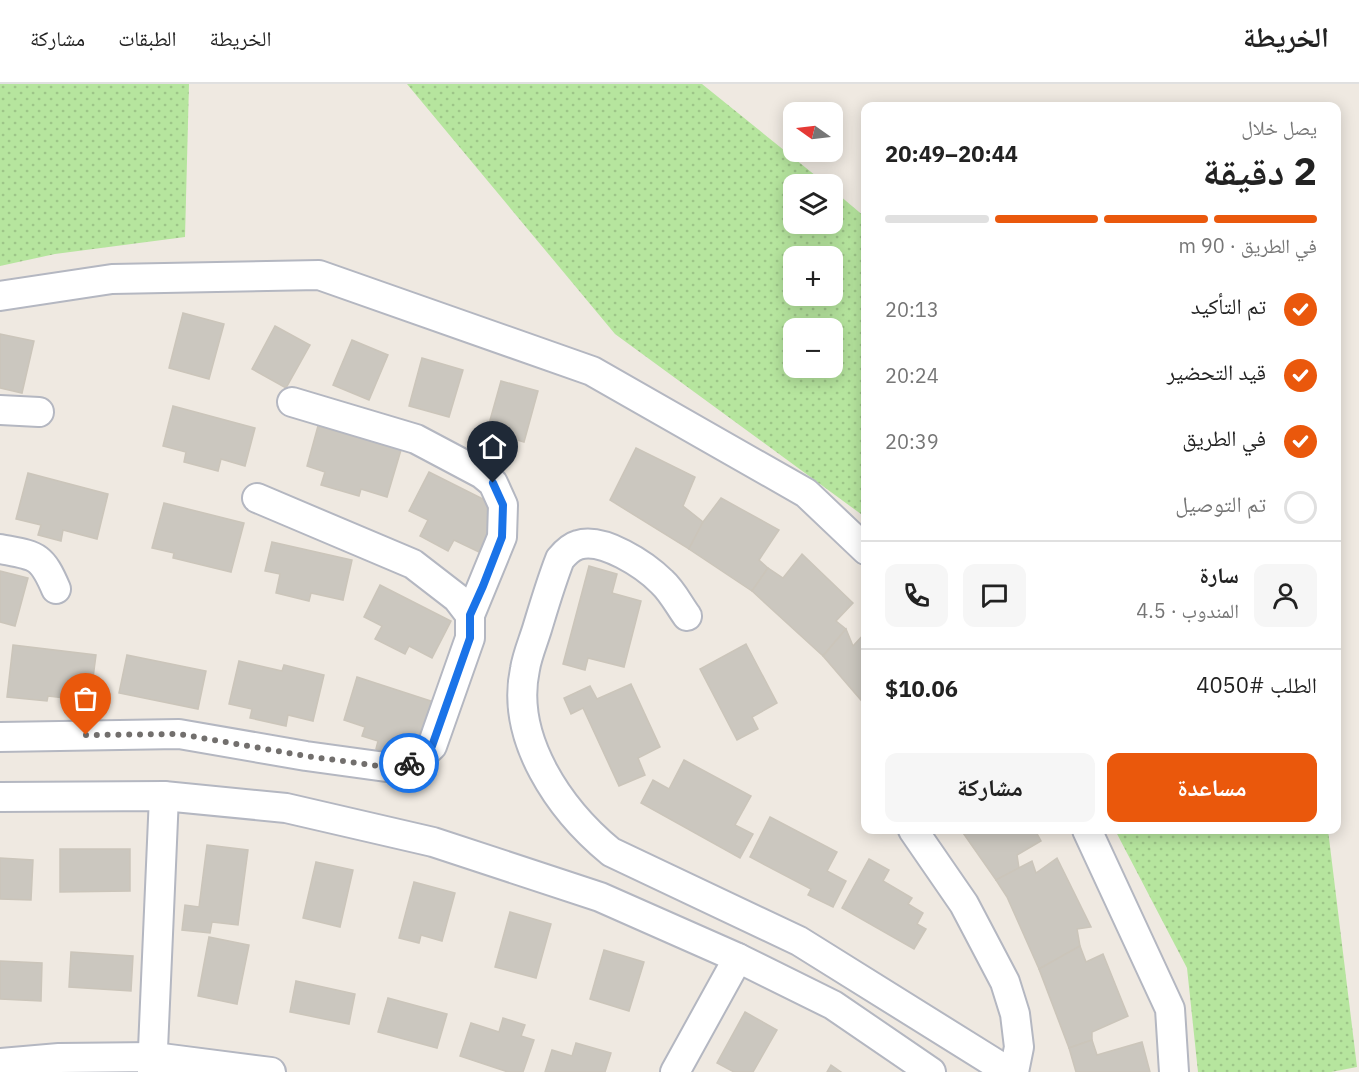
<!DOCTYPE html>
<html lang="ar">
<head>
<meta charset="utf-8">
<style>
	body { margin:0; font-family:"IBM Plex Sans","Noto Naskh Arabic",sans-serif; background:#f6f6f6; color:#222; direction:rtl; height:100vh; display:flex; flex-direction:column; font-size:22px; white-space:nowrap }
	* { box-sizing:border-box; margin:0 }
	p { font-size:20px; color:#767676 }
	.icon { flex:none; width:33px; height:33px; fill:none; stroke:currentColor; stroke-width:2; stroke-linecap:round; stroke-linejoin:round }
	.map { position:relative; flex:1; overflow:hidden; direction:ltr }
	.drawer { position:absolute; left:861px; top:18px; width:480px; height:732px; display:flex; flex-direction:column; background:#fff; border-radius:12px; box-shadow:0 3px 15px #0003; direction:rtl }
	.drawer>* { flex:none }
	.needle { width:39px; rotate:284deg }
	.tools { position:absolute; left:783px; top:18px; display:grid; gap:12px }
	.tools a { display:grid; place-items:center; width:60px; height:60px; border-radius:12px; background:#fff; box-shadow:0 3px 15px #0003; font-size:30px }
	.pin { position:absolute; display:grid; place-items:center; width:51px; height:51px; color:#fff; margin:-62px -26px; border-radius:50% 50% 50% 0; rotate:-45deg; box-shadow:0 0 6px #0007 }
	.pin .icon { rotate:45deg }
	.courier { position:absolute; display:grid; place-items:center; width:60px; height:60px; margin:-30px; border:4px solid #1a73e8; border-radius:50%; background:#fff; color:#222; box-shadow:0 2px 8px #0007 }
	.head em { font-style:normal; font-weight:700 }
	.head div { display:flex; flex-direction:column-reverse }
	.head { display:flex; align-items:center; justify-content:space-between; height:102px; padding:0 24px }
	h1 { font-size:39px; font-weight:700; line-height:45px }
	.bar { display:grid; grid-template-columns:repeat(4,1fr); gap:9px 6px; align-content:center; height:72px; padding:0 24px }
	.bar i { height:8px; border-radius:4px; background:#e0e0e0 }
	.bar .selected { background:#ea580c }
	.bar p { grid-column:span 4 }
	.line { display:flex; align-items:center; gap:15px; padding:0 24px; border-top:2px solid #e0e0e0 }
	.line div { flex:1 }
	.round { display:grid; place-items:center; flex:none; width:63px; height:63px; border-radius:12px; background:#f6f6f6 }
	ol { padding:0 24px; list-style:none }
	li { display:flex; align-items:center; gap:18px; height:66px }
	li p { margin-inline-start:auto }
	li .icon { padding:6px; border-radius:50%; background:#ea580c; color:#fff; stroke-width:4 }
	li:last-child { color:#767676 }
	li i { width:33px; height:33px; border:3px solid #e0e0e0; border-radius:50% }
	.button { display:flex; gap:12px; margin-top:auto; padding:12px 24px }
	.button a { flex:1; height:69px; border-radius:12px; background:#ea580c; color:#fff; font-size:24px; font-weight:700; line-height:69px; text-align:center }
	.button a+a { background:#f6f6f6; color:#222 }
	header { display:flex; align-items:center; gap:36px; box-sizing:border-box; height:84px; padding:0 30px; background:#fff; border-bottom:2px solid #e0e0e0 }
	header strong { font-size:28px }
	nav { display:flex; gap:33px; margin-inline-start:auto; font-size:21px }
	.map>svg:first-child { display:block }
	.grass { fill:url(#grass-dots); fill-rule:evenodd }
	.building { fill:#cbc7bf; stroke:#cbc5ba; stroke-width:1.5 }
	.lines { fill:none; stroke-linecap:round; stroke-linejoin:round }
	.street-casing { stroke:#b4b7c1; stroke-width:32 }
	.street { stroke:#fff; stroke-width:28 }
	.done { stroke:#726f6d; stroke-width:6; stroke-dasharray:0 10.8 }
	.route { stroke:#1a73e8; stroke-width:8 }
</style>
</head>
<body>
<header>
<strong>الخريطة</strong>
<nav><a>الخريطة</a><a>الطبقات</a><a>مشاركة</a></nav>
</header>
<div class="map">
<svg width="1359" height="988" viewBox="0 0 1359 988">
	<defs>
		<pattern id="grass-dots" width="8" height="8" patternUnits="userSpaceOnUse" patternTransform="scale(1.5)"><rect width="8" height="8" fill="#b6e59e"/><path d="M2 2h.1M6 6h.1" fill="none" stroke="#9dc588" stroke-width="1.8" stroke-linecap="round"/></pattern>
	</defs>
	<rect width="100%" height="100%" fill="#efe9e1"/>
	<g class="grass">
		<polygon points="0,0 189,0 185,153 55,170 0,182"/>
		<path d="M407,0h295l124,100h-32v40h38l1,-34 32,27v300l-250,-183zM832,172v40h-38v-40zM794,244h38v40h-38z"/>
		<polygon points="1115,746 1328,746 1357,983 1331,988 1198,988 1187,884"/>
	</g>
	<g class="building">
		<polygon points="183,229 224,240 209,295 169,284"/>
		<polygon points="275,242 310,261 286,304 252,285"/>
		<polygon points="0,250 34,257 22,309 0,304"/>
		<polygon points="352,256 388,271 369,316 333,301"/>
		<polygon points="422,274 463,286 449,333 409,322"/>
		<polygon points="501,297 538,307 524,358 487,347"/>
		<polygon points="173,322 255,344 245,382 221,375 218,387 184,378 186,368 163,362"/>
		<polygon points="318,342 401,366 387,413 361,405 359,412 321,401 325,388 307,382"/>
		<polygon points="636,364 695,393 683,422 703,438 689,465 610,416"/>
		<polygon points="429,388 501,424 479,468 454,456 448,467 420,452 428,436 409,427"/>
		<polygon points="28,389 108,410 97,455 63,446 61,457 38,451 41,441 16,435"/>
		<polygon points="721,414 779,446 759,476 768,484 752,507 689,465 703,438"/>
		<polygon points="164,419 244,439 231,488 173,474 174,469 152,464"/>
		<polygon points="272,458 352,476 343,516 311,509 309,517 276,509 280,490 265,487"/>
		<polygon points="802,470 853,519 836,537 846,545 823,572 752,507 768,484 783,494"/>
		<polygon points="589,482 617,490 612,509 641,517 624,583 588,574 585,586 563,580"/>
		<polygon points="0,487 28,494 15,542 0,538"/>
		<polygon points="380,501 451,537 432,574 409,562 405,570 375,555 382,542 364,533"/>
		<polygon points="846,545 853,562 866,548 866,622 823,572"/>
		<polygon points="746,560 777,619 752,633 758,645 737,656 700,585"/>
		<polygon points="13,561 96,571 90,617 48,612 47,617 7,613"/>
		<polygon points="127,571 206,587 198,625 119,609"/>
		<polygon points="239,577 282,587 284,581 324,591 313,637 288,631 286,642 250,634 252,625 229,620"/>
		<polygon points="357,593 434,618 423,657 400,650 394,671 376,665 378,657 362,652 365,643 344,636"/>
		<polygon points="631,600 660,663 638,674 645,691 619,702 583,624 571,630 564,614 590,602 597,615"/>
		<polygon points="684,676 751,712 735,741 753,750 740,774 641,719 653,696 669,705"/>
		<polygon points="770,733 837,768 827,787 846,797 833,823 808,811 811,805 750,773"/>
		<polygon points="961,746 1035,746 1041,757 1017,771 1019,784 996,796"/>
		<polygon points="207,761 248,766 238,841 212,838 210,849 182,846 185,821 199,823"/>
		<polygon points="60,765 130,765 130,807 60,808"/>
		<polygon points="0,774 33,776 31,816 0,815"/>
		<polygon points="1057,774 1091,843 1077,845 1080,862 1039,885 1007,813 996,796 1032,777 1036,789"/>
		<polygon points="869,775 889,786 883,797 912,814 908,820 923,829 917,840 926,845 914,865 842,824"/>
		<polygon points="316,778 353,786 340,843 303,834"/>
		<polygon points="414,798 455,809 442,857 421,851 419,859 399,854"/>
		<polygon points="510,828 551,840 536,894 495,883"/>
		<polygon points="209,853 249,861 237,920 198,912"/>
		<polygon points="1080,862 1086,878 1103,870 1128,932 1092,948 1092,956 1069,964 1039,885"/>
		<polygon points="604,866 644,878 629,927 590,915"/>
		<polygon points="71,868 133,872 131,907 69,903"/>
		<polygon points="0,877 42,879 41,917 0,915"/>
		<polygon points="296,897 355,910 349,940 290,928"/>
		<polygon points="388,914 447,930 437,964 378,948"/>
		<polygon points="745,928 777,946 753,988 734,988 717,979"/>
		<polygon points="503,934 525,941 521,952 534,956 523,988 508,988 460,972 471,939 499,948"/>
		<polygon points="1092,956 1097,971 1142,958 1150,988 1076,988 1069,964"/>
		<polygon points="576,959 611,969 605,988 545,988 552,966 572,972"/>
		<polygon points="831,981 841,988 827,988"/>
	</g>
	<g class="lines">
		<g class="street-casing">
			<g id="street">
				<polyline points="0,212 112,195 319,191 592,287 806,409 866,466"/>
				<polyline points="292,318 416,355 482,390 493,399 503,421 502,453 470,531"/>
				<polyline points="0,326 39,328"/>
				<path d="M0,465c36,7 41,5 56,40"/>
				<path d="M687,532c-8,-11 -15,-25 -25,-34 -17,-17 -59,-45 -84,-37 -7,2 -13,8 -18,14 -9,23 -16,47 -23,70 -4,13 -10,27 -12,40 -15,70 35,141 86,183l188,89 210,131"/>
				<polyline points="0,653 179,650 306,672 386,683 408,679 420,673 432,662 470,554 470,531 457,514 413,480 257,414"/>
				<polyline points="0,713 164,712 286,724 433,758 600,813 738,874 833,921 931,988"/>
				<polyline points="913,746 964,820 1005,898 1015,930 1019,963 1014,988"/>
				<polyline points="1087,746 1170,925 1174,988"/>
				<polyline points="0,979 59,974 154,973 271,988"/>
				<polyline points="152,988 164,712"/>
				<polyline points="675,988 738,874"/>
			</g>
		</g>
		<use href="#street" class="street"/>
	</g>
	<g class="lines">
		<polyline class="done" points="86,651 179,650 306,672 386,683 409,679"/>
		<polyline class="route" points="409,679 420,673 432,662 470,554 470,531 483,502 502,453 503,421 493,399"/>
	</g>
</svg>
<div class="tools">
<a><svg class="needle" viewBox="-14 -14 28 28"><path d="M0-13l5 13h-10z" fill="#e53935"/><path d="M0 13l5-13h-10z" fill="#767676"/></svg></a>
<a><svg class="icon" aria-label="layers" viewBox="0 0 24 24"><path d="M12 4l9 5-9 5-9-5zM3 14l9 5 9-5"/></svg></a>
<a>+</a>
<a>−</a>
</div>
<div class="pin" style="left:86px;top:651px;background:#ea580c"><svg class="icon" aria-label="bag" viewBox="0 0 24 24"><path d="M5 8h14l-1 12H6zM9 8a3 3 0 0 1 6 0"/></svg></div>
<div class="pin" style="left:493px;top:399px;background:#1f2937"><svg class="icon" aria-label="home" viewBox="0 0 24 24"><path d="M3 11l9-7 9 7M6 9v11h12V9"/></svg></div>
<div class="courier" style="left:409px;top:679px"><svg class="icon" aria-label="bike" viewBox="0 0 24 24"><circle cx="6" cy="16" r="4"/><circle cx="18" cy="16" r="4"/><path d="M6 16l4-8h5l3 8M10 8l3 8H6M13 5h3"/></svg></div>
<section class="drawer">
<div class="head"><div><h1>2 دقيقة</h1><p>يصل خلال</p></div><em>20:44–20:49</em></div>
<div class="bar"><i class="selected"></i><i class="selected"></i><i class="selected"></i><i></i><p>في الطريق · 90 m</p></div>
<ol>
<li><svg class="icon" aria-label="check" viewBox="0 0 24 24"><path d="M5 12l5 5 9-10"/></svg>تم التأكيد<p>20:13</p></li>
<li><svg class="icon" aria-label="check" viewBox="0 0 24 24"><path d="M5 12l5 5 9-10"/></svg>قيد التحضير<p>20:24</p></li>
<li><svg class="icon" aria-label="check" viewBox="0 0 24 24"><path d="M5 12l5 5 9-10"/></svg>في الطريق<p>20:39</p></li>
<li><i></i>تم التوصيل</li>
</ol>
<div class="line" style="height:108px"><a class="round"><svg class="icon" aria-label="person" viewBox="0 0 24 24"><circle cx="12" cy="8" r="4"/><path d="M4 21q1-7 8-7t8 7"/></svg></a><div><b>سارة</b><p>المندوب · 4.5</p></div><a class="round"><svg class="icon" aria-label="chat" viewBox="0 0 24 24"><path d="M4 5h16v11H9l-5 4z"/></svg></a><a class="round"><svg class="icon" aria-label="phone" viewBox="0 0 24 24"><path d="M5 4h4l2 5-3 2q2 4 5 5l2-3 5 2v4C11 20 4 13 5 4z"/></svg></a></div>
<div class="line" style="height:78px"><div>الطلب #4050</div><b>$10.06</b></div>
<div class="button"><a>مساعدة</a><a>مشاركة</a></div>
</section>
</div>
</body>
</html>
